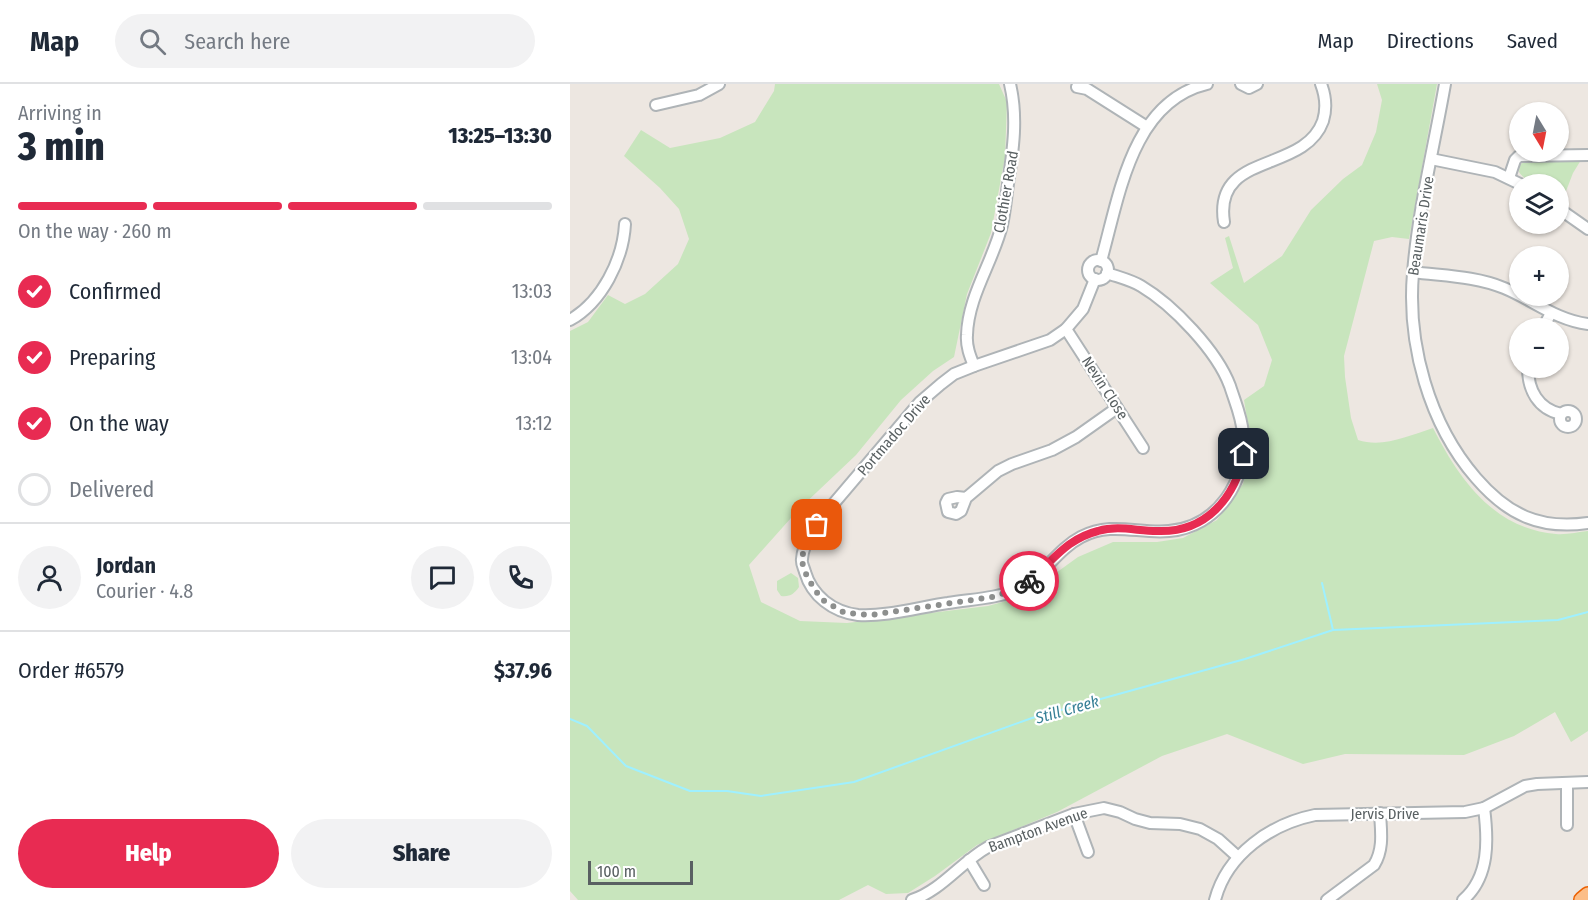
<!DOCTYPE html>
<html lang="en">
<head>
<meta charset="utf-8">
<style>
	body { margin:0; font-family:"Fira Sans Condensed",sans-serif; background:#f2f2f3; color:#1f2937; height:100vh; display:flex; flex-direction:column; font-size:22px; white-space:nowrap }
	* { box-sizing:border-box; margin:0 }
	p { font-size:20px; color:#747a83 }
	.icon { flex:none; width:33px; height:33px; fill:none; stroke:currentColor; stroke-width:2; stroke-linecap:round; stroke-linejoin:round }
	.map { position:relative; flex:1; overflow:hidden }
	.drawer { display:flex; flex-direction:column; background:#fff; width:570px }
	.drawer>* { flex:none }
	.needle { width:39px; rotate:170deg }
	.buttons { position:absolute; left:939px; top:18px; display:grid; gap:12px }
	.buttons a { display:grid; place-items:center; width:60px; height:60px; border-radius:50%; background:#fff; box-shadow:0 2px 4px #0004; font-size:30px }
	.scale { position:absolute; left:18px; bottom:15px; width:105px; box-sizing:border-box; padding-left:6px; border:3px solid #596062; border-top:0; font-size:16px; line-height:21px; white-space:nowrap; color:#596062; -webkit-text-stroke:4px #fff; paint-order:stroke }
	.pin { position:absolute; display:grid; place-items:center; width:51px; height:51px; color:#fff; margin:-26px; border-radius:12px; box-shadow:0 3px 9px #0006 }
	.courier { position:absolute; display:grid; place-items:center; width:60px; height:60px; margin:-30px; border:4px solid #e82b52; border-radius:50%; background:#fff; color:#222; box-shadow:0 2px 8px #0007 }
	.headline em { font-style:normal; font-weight:800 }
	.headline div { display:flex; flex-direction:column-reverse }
	.headline { display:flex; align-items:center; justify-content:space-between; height:102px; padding:0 18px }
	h1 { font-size:39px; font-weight:800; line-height:45px }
	.bar { display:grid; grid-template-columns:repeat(4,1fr); gap:9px 6px; align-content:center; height:72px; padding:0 18px }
	.bar i { height:8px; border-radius:4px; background:#e0e1e3 }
	.bar .on { background:#e82b52 }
	.bar p { grid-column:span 4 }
	.line { display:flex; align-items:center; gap:15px; padding:0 18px; border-top:2px solid #e0e1e3 }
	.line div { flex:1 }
	.round { display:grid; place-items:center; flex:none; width:63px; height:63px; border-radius:32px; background:#f2f2f3 }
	ol { padding:0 18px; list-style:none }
	li { display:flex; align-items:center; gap:18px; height:66px }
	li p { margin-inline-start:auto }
	li .icon { padding:6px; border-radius:50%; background:#e82b52; color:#fff; stroke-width:4 }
	li:last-child { color:#747a83 }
	li i { width:33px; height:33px; border:3px solid #e0e1e3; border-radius:50% }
	.button { display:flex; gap:12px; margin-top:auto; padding:12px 18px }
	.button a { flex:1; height:69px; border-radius:36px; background:#e82b52; color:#fff; font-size:24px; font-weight:800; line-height:69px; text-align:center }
	.button a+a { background:#f2f2f3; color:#1f2937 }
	header { display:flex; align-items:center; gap:36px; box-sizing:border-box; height:84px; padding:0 30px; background:#fff; border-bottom:2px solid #e0e1e3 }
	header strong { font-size:28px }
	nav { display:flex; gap:33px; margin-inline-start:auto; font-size:21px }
	.search { width:420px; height:54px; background:#f2f2f3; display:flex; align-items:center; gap:15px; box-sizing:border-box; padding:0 21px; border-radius:33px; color:#747a83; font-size:22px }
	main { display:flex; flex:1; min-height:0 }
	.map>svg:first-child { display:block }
	.green { fill:#c8e5bd }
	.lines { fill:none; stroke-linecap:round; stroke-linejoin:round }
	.stream { stroke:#9ff0ff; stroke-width:2 }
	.minor-casing { stroke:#afb4b7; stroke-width:14 }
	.highway-casing { stroke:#ec6001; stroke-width:18 }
	.minor { stroke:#fff; stroke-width:10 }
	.highway { stroke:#fcbe88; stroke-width:15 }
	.done { stroke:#8d8f8e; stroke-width:6; stroke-dasharray:0 10.8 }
	.route { stroke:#e82b52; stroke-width:8 }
	.labels { text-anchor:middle; stroke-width:4.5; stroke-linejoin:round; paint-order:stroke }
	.street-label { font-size:15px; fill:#596062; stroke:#fff }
	.water-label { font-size:16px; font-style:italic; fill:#367f96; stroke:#fff }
</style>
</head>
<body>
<header>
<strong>Map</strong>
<div class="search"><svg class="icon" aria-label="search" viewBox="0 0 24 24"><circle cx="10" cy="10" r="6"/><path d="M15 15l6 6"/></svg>Search here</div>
<nav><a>Map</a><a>Directions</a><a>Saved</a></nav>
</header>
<main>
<section class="drawer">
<div class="headline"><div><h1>3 min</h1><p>Arriving in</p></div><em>13:25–13:30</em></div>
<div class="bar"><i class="on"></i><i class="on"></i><i class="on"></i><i></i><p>On the way · 260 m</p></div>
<ol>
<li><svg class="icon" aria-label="check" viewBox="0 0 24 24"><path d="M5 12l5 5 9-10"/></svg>Confirmed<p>13:03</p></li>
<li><svg class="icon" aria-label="check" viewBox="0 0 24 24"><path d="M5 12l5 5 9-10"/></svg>Preparing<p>13:04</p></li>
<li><svg class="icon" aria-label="check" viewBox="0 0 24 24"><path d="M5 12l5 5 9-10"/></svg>On the way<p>13:12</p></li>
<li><i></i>Delivered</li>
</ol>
<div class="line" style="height:108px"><a class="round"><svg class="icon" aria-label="person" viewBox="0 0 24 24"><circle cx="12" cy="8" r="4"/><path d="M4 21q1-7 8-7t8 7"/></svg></a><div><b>Jordan</b><p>Courier · 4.8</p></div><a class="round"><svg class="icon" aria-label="chat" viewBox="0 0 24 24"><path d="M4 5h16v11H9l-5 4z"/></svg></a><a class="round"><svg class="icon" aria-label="phone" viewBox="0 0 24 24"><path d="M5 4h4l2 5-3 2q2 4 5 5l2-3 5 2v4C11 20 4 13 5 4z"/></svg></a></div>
<div class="line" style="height:78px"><div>Order #6579</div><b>$37.96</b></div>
<div class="button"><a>Help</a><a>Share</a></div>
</section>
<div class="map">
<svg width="1018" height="816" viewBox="0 0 1018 816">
	<rect width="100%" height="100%" fill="#ede7e1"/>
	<g class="green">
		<path d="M205,0h224l8,18 -2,55 -14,76 -24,61 -13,63 -21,14 -32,29 -45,55 -57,54 -50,56 12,37 39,19 47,2 141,-17 36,-10 54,-39 35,-15h44l26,-4 34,-18 26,-36 8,-40 -7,-44 20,-14 8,-26 -14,-35 -48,-42 23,-15 -8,-30 4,-2 15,47 38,-27 29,-46 32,-31 19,-14 14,-33 6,-32 -5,-16h60l-28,155 -17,-2 -18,4 -30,115 1,21 6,41 7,22c25,8 50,-4 75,-12 26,51 61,101 123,106 10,1 22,-2 32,-3v200l-17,11 -16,-30 -41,24 -50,19 -119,-1 -42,10 -76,-30 -65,22 -105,56 -80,33 -42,31 -27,17 -22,1 -18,-9 -29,15h-261l-8,-9v-560l18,-9 20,-27 17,9 20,-10 33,-30 11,-25 -10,-30 -19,-21 -36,-32 17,-26 29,18 50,-10 35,-16 19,-31z"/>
		<path d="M1011,76l-8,13 -10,26 -4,-2 -1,-13c-15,0 -29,2 -39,-12l1,-7 5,-4z"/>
		<path d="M221,489l7,5 1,9c-5,7 -9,10 -18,9l-4,-6v-9z"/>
	</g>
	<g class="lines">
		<g class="stream">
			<polyline points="752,499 763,546"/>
			<polyline points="0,635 17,642 56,682 120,707 157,707 191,712 284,698 462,634 675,575 763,546 988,536 1018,528"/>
		</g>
		<g class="minor-casing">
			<g id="minor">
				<polyline points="671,0 679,4 687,0"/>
				<path d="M875,0c-11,63 -27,126 -32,189 -6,71 16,151 63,205 31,36 63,52 112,45"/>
				<polyline points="507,3 517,5 577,43"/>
				<polyline points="86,21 129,11 149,0"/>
				<polyline points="861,75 925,88 950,100"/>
				<polyline points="939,94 945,76 949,72 1018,71"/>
				<polyline points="988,124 1018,145"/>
				<path d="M654,138c-11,-71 80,-48 99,-101 4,-13 3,-24 -2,-37"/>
				<circle cx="528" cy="186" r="10"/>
				<path d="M531,177c18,-63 30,-159 106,-177"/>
				<path d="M843,188c30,4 62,4 91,16 29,12 52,32 84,36"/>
				<path d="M525,195l-12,30 -17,20 -16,11 -76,26 -20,8 -13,10 -21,18 -96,113c-9,12 -21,28 -22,44 -1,4 2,9 3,13 7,24 28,40 53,43 27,2 62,-8 90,-12 23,-4 48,-4 70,-14 25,-12 38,-39 63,-52 31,-16 57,-3 88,-6 49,-4 79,-51 74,-97 -1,-17 -8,-32 -13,-48 -13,-35 -57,-81 -89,-100 -10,-6 -23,-9 -34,-13"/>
				<path d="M0,236c32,-18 53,-60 55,-96"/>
				<polyline points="973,244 981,229"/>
				<polyline points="496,245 573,364"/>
				<path d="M404,282c-4,-10 -8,-20 -7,-31 1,-39 26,-73 35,-110 3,-13 4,-27 6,-41 5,-34 10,-66 2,-100"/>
				<path d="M958,284c0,22 10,41 33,46"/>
				<circle cx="998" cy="335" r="8"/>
				<polyline points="396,414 387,413 378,415 376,419 378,428 386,430 391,427 396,414 428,387 442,380 482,366 506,353 547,324"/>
				<polyline points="504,730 518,768"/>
				<polyline points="997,741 997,700"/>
				<polyline points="399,776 414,801"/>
				<path d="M342,816c30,-10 49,-38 76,-53l86,-33 30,-6 16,4 15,7 15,4 30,1 20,5 18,10 20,18"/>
				<path d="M645,816c12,-46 56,-76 100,-85l150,-3 19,-4 41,-22 12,-2 51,-2"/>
				<path d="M757,816l47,-35c10,-16 7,-34 6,-52"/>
				<path d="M893,816c27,-23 25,-61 21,-92"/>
			</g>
		</g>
		<g class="highway-casing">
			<polyline id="highway" points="1012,816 1018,811"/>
		</g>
		<use href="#minor" class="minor"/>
		<use href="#highway" class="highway"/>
	</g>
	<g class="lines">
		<polyline class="done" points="247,441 240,451 231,475 237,493 251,515 275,529 301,531 422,513 450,504 459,497"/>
		<path class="route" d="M459,497c24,-20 37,-42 69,-50 20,-6 39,0 59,0 49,2 78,-33 87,-77"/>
	</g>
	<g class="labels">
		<g class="street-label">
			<text transform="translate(436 108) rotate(-80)" y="5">Clothier Road</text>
			<text transform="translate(851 142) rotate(-81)" y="5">Beaumaris Drive</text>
			<text transform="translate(535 304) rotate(57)" y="5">Nevin Close</text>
			<text transform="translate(324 351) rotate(-49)" y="5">Portmadoc Drive</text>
			<text x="815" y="735">Jervis Drive</text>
			<text transform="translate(468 746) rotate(-20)" y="5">Bampton Avenue</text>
		</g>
		<g class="water-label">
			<text transform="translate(497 625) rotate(-16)" y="6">Still Creek</text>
		</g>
	</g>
</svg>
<div class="buttons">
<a><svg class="needle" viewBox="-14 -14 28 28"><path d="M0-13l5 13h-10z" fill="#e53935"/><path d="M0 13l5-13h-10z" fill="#747a83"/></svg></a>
<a><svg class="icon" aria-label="layers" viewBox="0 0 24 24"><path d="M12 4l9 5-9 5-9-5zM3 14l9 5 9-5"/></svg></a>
<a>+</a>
<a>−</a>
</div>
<div class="scale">100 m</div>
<div class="pin" style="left:247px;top:441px;background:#ea580c"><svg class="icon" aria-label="bag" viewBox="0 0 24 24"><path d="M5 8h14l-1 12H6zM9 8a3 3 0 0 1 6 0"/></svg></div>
<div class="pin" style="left:674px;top:370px;background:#1f2937"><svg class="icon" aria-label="home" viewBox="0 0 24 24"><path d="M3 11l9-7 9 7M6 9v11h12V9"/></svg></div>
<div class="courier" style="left:459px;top:497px"><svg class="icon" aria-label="bike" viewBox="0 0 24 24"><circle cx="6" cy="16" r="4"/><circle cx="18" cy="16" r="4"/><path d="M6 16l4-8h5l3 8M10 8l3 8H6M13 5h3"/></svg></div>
</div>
</main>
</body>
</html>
